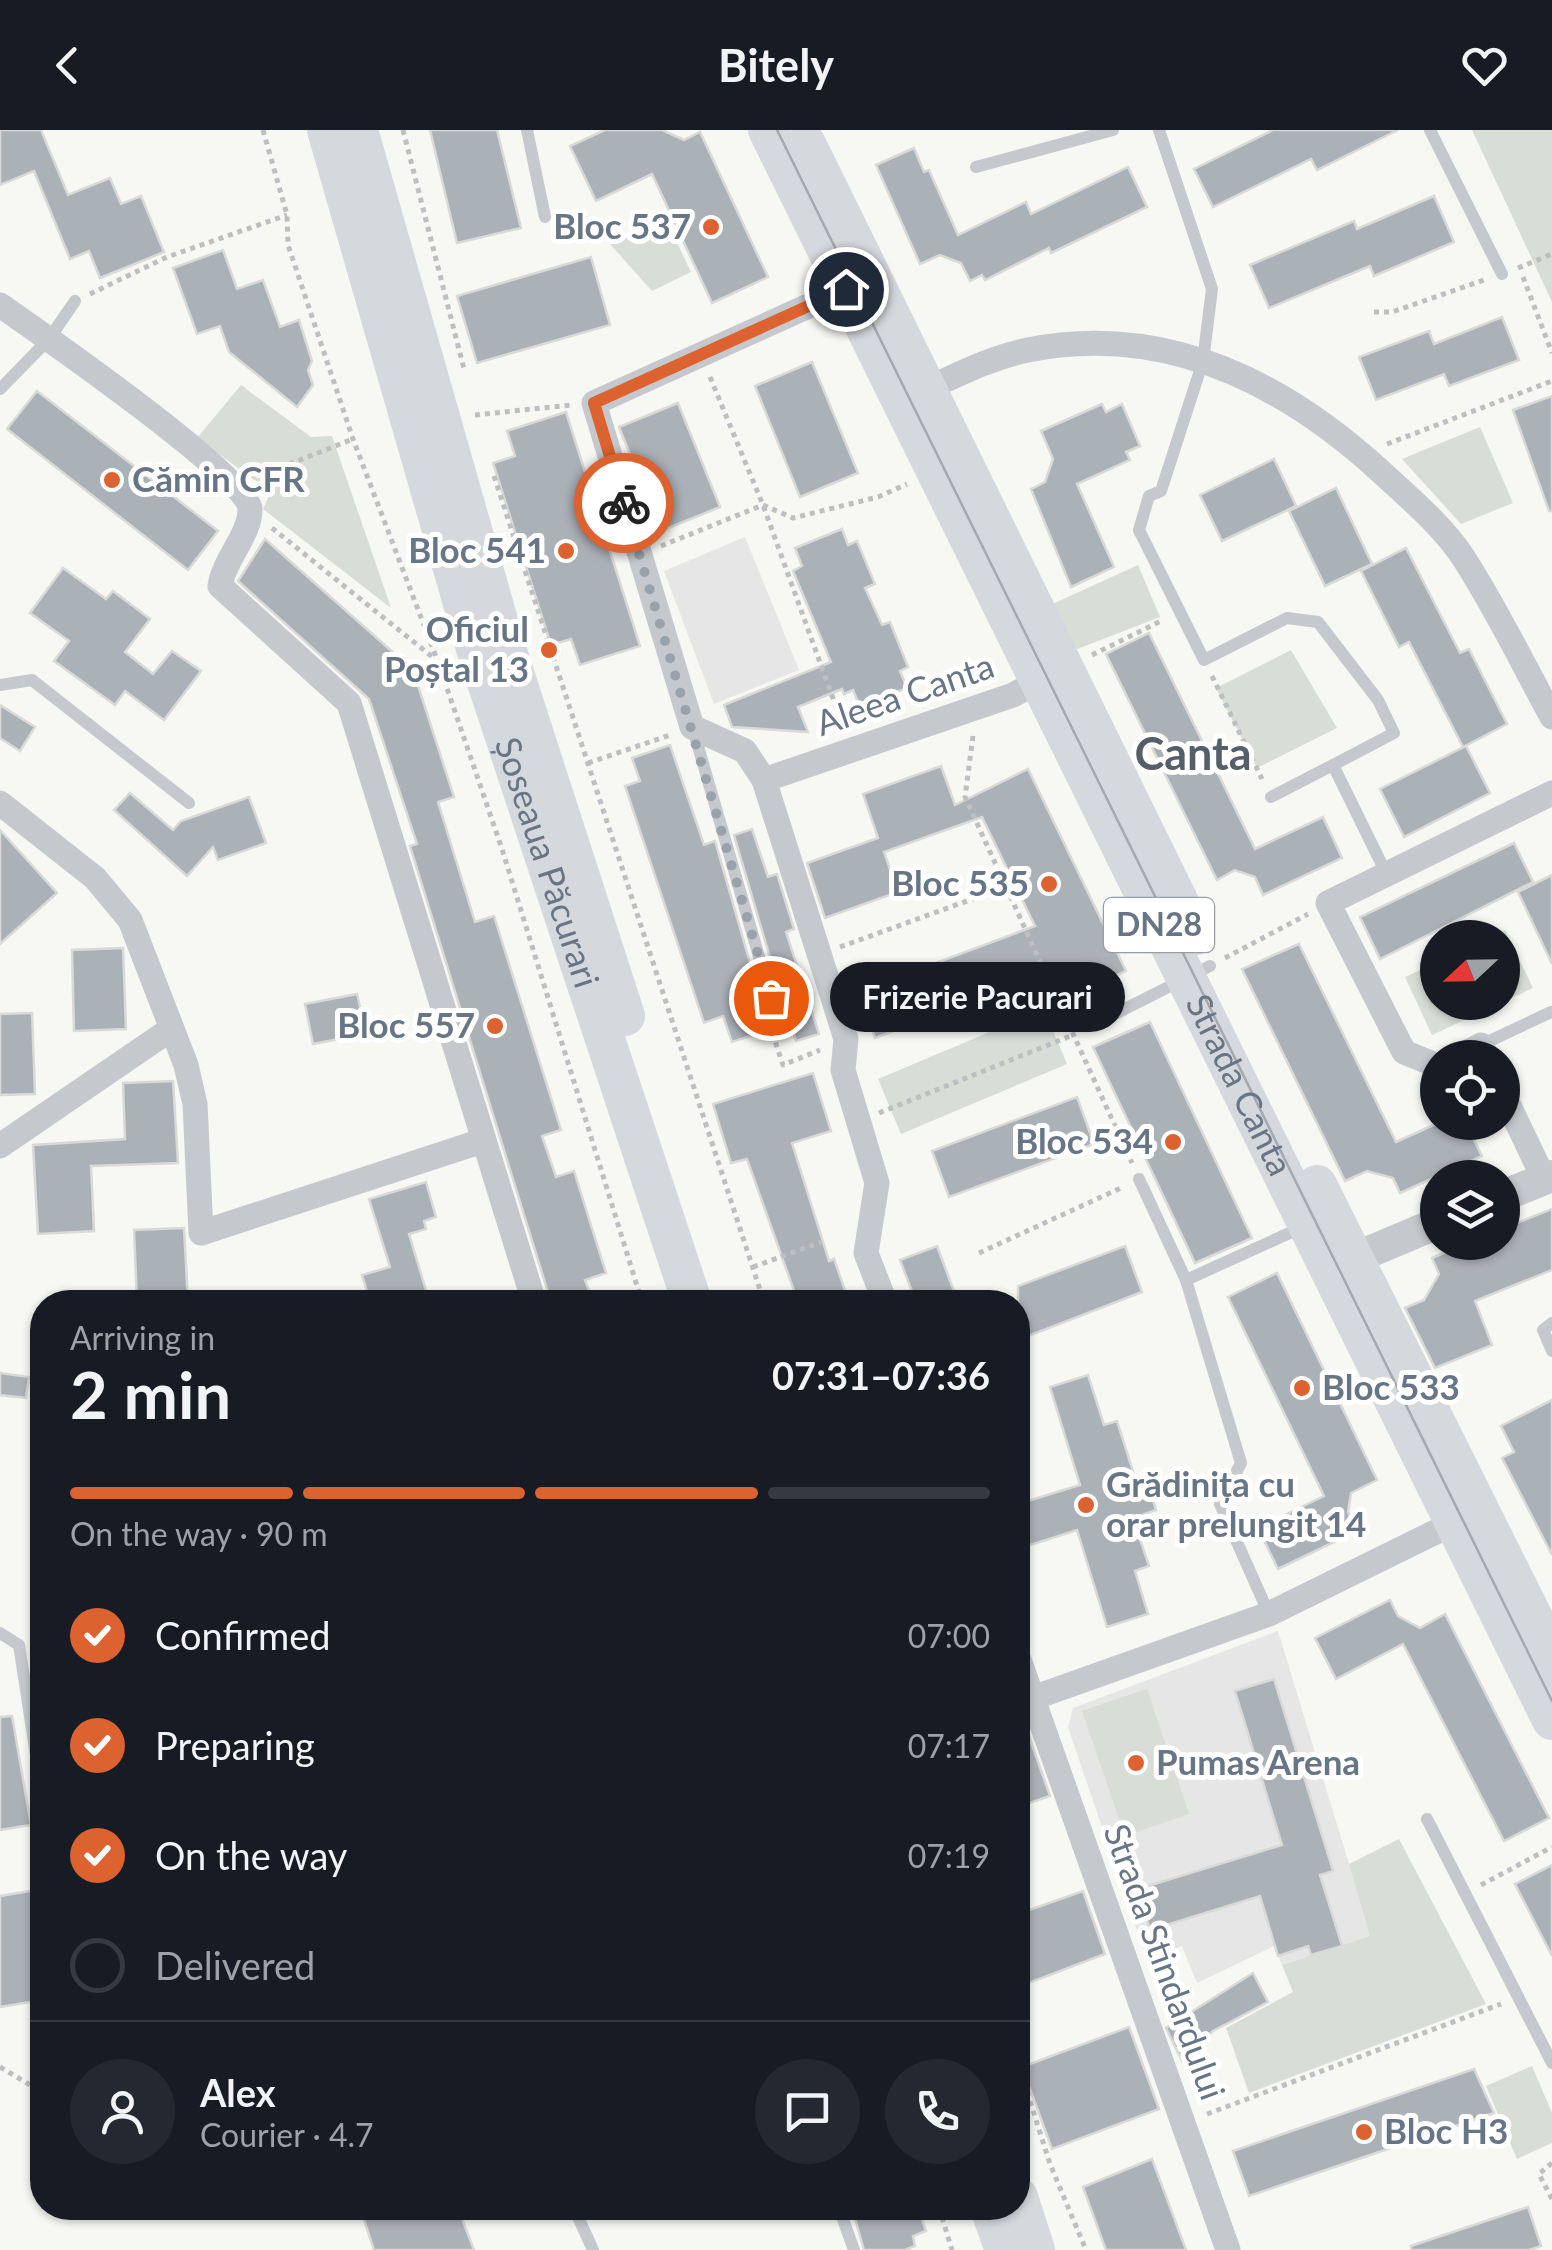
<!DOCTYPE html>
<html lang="en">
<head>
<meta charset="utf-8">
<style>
	body { margin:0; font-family:Lato,sans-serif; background:#242831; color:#f1f3f6; height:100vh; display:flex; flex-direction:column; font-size:38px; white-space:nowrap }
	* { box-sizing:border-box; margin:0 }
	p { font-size:32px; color:#9ea1a6 }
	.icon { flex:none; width:55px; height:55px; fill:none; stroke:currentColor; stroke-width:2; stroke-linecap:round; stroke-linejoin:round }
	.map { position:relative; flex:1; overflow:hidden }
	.details { position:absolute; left:30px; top:1160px; width:1000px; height:930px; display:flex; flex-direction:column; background:#171b24; border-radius:40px; box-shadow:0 2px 8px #0004 }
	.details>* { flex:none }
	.needle { width:65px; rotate:248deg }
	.tools { position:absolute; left:1420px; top:790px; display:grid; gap:20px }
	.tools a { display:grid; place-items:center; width:100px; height:100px; border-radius:50%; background:#171b24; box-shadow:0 2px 8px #0004; font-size:50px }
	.pin { position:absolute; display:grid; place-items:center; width:85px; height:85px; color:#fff; margin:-42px; border:5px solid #fff; border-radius:50%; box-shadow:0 2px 10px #0007 }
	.courier { position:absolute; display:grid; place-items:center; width:100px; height:100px; margin:-50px; border:8px solid #dc622f; border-radius:50%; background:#fff; color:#222; box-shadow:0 2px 12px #0007 }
	.bubble { position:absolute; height:70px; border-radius:35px; background:#171b24; box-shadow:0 2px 8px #0004; font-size:32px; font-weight:700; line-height:70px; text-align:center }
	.headline em { font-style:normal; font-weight:700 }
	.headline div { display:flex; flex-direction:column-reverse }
	.headline { display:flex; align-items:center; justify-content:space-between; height:170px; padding:0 40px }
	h1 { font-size:65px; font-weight:700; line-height:75px }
	.bar { display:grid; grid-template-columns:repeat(4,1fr); gap:15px 10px; align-content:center; height:120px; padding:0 40px }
	.bar i { height:12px; border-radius:8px; background:#363941 }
	.bar .selected { background:#dc622f }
	.bar p { grid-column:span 4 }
	.line { display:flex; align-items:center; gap:25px; padding:0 40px; border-top:2px solid #363941 }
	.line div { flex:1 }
	.round { display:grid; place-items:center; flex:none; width:105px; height:105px; border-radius:52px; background:#242831 }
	ol { padding:0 40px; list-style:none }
	li { display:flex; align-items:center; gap:30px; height:110px }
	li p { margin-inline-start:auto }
	li .icon { padding:10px; border-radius:50%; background:#dc622f; color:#fff; stroke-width:4 }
	li:last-child { color:#9ea1a6 }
	li i { width:55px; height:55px; border:5px solid #363941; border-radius:50% }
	header { display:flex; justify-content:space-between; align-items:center; height:130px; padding:0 40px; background:#171b24; font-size:45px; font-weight:700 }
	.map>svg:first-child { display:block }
	.built { fill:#e5e6e5 }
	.green { fill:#d8ded5 }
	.building { fill:#aab1b7; stroke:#d9d9d7; stroke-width:2.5 }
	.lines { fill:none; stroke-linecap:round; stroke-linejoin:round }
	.path { stroke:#bdbfc1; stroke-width:5; stroke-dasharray:5 5; stroke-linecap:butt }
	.service { stroke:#c5c8cc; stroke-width:12 }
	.minor { stroke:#c5c8cc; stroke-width:25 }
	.tertiary { stroke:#c5c8cc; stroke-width:32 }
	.primary { stroke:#d5d8dc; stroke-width:40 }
	.tram { stroke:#a4a9af; stroke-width:2.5 }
	.done { stroke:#99a2ab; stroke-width:10; stroke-dasharray:0 18 }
	.route { stroke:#dc622f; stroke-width:12 }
	.poi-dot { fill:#dc622f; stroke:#fff; stroke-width:4 }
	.labels { text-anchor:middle; stroke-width:10; stroke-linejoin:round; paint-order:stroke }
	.shield { fill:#fff; stroke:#959ea9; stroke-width:2.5 }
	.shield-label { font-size:32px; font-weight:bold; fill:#677584 }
	.poi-label { font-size:35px; font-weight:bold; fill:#677584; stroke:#fff; text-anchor:end }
	.street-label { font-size:35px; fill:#677584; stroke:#fff }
	.district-label { font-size:45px; font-weight:bold; fill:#555f69; stroke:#fff }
</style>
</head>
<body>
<header><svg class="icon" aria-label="back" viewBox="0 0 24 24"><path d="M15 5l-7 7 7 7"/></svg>Bitely<svg class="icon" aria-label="heart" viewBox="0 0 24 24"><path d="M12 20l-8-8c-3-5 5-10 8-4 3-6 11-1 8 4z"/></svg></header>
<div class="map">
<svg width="1552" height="2120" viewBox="0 0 1552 2120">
	<rect width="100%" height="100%" fill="#f7f7f4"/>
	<g class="built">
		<polygon points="745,407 799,540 714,574 664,441"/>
		<polygon points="1278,1501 1371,1806 1282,1835 1274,1816 1197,1853 1182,1816 1147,1830 1068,1597 1073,1578"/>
	</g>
	<g class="green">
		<polygon points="1472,0 1552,0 1552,172"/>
		<polygon points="666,90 691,142 652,161 610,114"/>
		<polygon points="241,255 311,307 332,306 391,478 263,379 271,362 197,308"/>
		<polygon points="1480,297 1513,373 1461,394 1402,329"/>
		<polygon points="1138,435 1160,487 1067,523 1048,476"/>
		<polygon points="1291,520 1337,598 1257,638 1216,558"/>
		<polygon points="1505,800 1533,858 1503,872 1502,808 1489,807"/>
		<polygon points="1437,832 1438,872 1501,873 1432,905 1405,847"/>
		<polygon points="1044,879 1067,934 901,1004 878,949"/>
		<polygon points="1147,1559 1189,1684 1125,1706 1082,1581"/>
		<polygon points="1399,1709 1486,1874 1249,1963 1226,1898 1293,1862 1282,1835 1370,1806 1349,1734"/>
		<polygon points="1532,1936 1552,1983 1552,2013 1517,2029 1486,1956"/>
	</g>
	<g class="building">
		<polygon points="0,0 41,0 68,65 110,48 121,74 141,66 164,122 100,148 89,121 70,129 34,41 0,55"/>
		<polygon points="430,0 497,0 521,98 457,113"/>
		<polygon points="605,0 662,0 684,10 700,2 768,147 712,173 652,44 596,71 570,16"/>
		<polygon points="1273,0 1398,0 1317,40 1311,29 1213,77 1194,39"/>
		<polygon points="914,18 924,42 929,40 958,105 1026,72 1031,84 1128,37 1147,77 1051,123 1049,118 985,150 982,145 970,151 961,133 950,129 940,125 920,134 876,35"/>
		<polygon points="1434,66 1454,112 1374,146 1370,136 1269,178 1250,135 1354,91 1357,99"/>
		<polygon points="223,120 237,159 263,150 280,197 299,190 312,231 308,240 313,255 297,277 229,222 220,196 197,204 173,138"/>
		<polygon points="591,127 610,195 477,233 457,166"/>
		<polygon points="1502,187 1519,230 1449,256 1444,244 1376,270 1359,227 1429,201 1434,214"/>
		<polygon points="812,232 858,343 800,367 755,256"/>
		<polygon points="37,261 218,401 188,440 7,299"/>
		<polygon points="1552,266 1552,381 1549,381 1513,280"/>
		<polygon points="678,273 720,377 661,401 619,297"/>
		<polygon points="1102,274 1106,282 1122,274 1140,316 1126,322 1130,330 1077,354 1114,437 1071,457 1031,359 1045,352 1053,329 1041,301"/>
		<polygon points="566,282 640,516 580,535 571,509 551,515 493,333 515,326 507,301"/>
		<polygon points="1274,329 1296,376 1222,411 1200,365"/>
		<polygon points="1336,358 1372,434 1325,456 1289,381"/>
		<polygon points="842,399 848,415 857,411 875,454 865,458 882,495 890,492 908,537 900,541 907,558 860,577 853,560 844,564 842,559 798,577 808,602 732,597 724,575 831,532 793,441 802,436 795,418"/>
		<polygon points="265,409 413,540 454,667 438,672 475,792 494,786 561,1000 542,1006 556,1047 574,1041 606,1143 585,1150 593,1172 551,1172 410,716 417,714 369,569 238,451"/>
		<polygon points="1406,418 1460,523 1469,519 1507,594 1463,617 1409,512 1399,517 1361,441"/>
		<polygon points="63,438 106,469 113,461 150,489 125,522 153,544 172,521 201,541 164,590 125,561 115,575 54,531 69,511 30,483"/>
		<polygon points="1149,503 1255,719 1323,687 1342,728 1263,765 1255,747 1235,740 1217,750 1106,524"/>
		<polygon points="0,575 35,597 20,621 0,608"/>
		<polygon points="670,615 704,715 715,711 761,871 770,878 779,874 781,865 734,705 752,699 768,747 777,744 794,799 786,802 819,904 796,911 790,893 732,912 723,886 704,893 625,656 640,651 632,628"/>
		<polygon points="1466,616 1490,663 1404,707 1380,659"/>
		<polygon points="941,636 955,675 1028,639 1126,841 1070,868 1056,841 875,908 858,862 1035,796 982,687 884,722 898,762 825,788 807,733 878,708 863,664"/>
		<polygon points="130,663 173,700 181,691 249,667 266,713 218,730 213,717 187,746 114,680"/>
		<polygon points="0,700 57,763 0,814"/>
		<polygon points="1514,713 1533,752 1380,829 1360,787"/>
		<polygon points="1552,745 1552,834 1518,762"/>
		<polygon points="1299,814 1396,1012 1440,992 1465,992 1482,1026 1400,1063 1393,1048 1367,1041 1345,1051 1242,839"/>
		<polygon points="123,818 126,899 74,901 72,820"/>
		<polygon points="357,864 362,885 350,887 354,906 313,914 305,874"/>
		<polygon points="32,883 35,964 0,965 0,884"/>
		<polygon points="1150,892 1252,1108 1195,1133 1093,917"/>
		<polygon points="813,943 831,1001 792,1013 829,1131 834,1129 849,1172 798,1172 747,1029 731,1033 713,974"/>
		<polygon points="173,951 178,1033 91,1036 94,1101 38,1104 33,1015 125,1009 123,953"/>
		<polygon points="1077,967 1094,1014 949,1067 932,1021"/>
		<polygon points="426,1052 436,1087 424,1091 426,1099 409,1104 428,1167 411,1172 370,1172 362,1145 390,1137 369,1069"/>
		<polygon points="1552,1079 1552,1140 1475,1171 1492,1215 1435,1238 1405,1178 1424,1170 1439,1144 1432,1128 1469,1112 1502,1112 1502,1099"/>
		<polygon points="184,1098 188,1172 137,1172 134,1100"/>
		<polygon points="937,1116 958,1172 916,1172 900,1130"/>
		<polygon points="1125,1116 1142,1162 1018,1210 1018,1156"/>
		<polygon points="1277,1143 1377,1350 1351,1363 1348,1382 1357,1401 1278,1439 1258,1398 1324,1366 1228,1167"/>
		<polygon points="0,1243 29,1247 26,1268 0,1265"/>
		<polygon points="1088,1245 1104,1295 1117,1291 1136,1351 1146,1348 1156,1380 1133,1388 1149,1436 1135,1441 1148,1484 1107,1497 1077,1400 1018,1419 1018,1374 1080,1355 1050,1257"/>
		<polygon points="1552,1270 1552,1425 1502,1328 1514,1322 1501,1296"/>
		<polygon points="1390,1470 1398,1486 1420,1498 1445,1484 1549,1688 1504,1711 1403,1514 1336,1549 1315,1508"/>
		<polygon points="1274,1549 1333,1741 1320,1745 1342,1816 1311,1825 1308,1816 1278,1826 1260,1766 1150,1800 1138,1759 1282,1715 1235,1561"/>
		<polygon points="12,1586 31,1695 0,1700 0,1587"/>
		<polygon points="1018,1589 1023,1589 1050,1666 1018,1677"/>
		<polygon points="1552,1735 1552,1826 1515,1754"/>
		<polygon points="42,1759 42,1870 0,1877 0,1766"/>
		<polygon points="1083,1761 1105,1824 1018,1857 1018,1784"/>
		<polygon points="1253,1843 1268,1872 1213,1901 1182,1931 1166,1898"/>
		<polygon points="1129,1897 1159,1979 1052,2019 1022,1937"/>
		<polygon points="1474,1939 1494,1983 1249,2066 1233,2021"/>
		<polygon points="1152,2029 1186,2120 1106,2120 1083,2057"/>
		<polygon points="1528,2077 1541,2116 1529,2120 1411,2120 1411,2116"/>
		<polygon points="360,2078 458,2078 474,2120 374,2120"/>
		<polygon points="852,2078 918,2078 926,2101 913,2106 915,2116 905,2120 864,2120"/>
	</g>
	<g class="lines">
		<g class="path">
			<polyline points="263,0 287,85 288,115 353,309 438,532 502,719 642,1172"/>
			<polyline points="403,0 464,239"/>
			<polyline points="1518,138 1552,124"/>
			<polyline points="1523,147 1552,223"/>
			<polyline points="90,164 167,127 287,85"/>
			<polyline points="1374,182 1392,182 1484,150"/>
			<polyline points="710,247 763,375 843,596"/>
			<polyline points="475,285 571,275"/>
			<polyline points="1387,314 1552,251"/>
			<polyline points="494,346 764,1172"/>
			<polyline points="265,351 277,339 353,309"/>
			<polyline points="272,398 435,529"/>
			<polyline points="661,416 763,375 793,388 878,367 907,354"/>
			<polyline points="1092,525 1163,490"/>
			<polyline points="1212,546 1262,649"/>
			<polyline points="973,606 965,667 1132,1033"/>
			<polyline points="588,633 670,605"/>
			<polyline points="840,817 1003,758"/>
			<polyline points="1225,828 1308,784"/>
			<polyline points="766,884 783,935 820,920"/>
			<polyline points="879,983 1073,905"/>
			<polyline points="979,1123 1123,1057"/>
			<polyline points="753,1137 821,1112"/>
			<polyline points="1481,1755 1552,1717"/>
			<polyline points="1018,1933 1050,2034 1086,2120"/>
			<polyline points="0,1937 42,1962"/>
			<polyline points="1207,1984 1501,1874"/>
			<polyline points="1552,2033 1539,2044 1552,2069"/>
			<polyline points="939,2078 952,2120"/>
		</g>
		<g class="service">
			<polyline points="527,0 545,87"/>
			<polyline points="1159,0 1212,159 1203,231 1161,361 1149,366 1139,400 1204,530 1287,488 1318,492 1378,570 1394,603 1333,635 1386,743"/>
			<polyline points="1430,0 1502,144"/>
			<polyline points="976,37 1113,0"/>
			<polyline points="0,259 49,209 75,171"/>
			<polyline points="0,555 32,550 189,673"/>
			<polyline points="693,599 771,868"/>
			<polyline points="1271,667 1333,635"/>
			<polyline points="1093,895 1210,836"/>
			<polyline points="1481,915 1551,882"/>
			<polyline points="1139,1049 1186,1150"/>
			<polyline points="1552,1193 1543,1200 1552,1221"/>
			<polyline points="1269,1484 1220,1374 1241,1333 1186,1150 1305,1096"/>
			<polyline points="0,1503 19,1515 42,1664"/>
			<polyline points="1427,1689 1552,1933"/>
			<polyline points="574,2078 593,2120"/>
			<polyline points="839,2078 854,2120"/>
		</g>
		<g class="minor">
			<path d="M0,175c36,25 249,173 250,203 1,26 -26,51 -30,78l129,117 185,599"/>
			<path d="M929,258c32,-15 64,-31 99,-38 135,-27 252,30 351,120 28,26 63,55 84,87 33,51 60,107 89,160"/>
			<polyline points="764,650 745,621 692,597 594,273 846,159"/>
			<polyline points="0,673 95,748 130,790 186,935 195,974 201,1103 482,1011"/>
			<polyline points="1456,928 1481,915 1487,928"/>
			<polyline points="1438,936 1404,922 1328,773 1552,663"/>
			<polyline points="1502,961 1544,1049"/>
			<polyline points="0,1016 171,899"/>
			<polyline points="885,1172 866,1123 877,1053 843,940 846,909 764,650 1013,565 1050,545"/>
			<polyline points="1018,1527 1228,2120"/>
			<polyline points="1019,1573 1269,1484 1466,1387"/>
		</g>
		<g class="tertiary">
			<polyline points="1502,1066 1552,1046"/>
			<polyline points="1331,1138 1438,1093"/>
		</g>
		<g class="primary">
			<path id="s1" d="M327,0l150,522 215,650"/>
			<polyline points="358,0 505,515 625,886"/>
			<path id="s2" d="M768,0l784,1590"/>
			<polyline points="806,14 1195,805"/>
			<polyline points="1317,1055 1552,1526"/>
			<polyline points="1018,2067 1035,2120"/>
			<polyline points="990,2078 1005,2120"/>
		</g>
		<polyline class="tram" points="777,0 1552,1571"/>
	</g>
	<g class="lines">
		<polyline class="done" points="624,373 771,868"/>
		<polyline class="route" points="624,373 594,273 846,159"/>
	</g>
	<g class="poi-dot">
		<circle cx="711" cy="97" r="10"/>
		<circle cx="112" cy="350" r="10"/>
		<circle cx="566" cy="421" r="10"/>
		<circle cx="549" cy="520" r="10"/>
		<circle cx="1049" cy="754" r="10"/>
		<circle cx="495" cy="896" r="10"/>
		<circle cx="1173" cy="1012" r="10"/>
		<circle cx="1302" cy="1258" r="10"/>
		<circle cx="1086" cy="1375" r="10"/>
		<circle cx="1136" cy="1633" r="10"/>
		<circle cx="1364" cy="2002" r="10"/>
	</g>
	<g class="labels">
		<rect class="shield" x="1104" y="768" width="110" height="54" rx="8"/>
		<g class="shield-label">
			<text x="1159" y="806">DN28</text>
		</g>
		<g class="poi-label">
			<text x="691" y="109">Bloc 537</text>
			<text x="132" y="362" text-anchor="start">Cămin CFR</text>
			<text x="546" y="433">Bloc 541</text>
			<text x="529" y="512">Oficiul<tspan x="529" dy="40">Poștal 13</tspan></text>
			<text x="1029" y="766">Bloc 535</text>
			<text x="475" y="908">Bloc 557</text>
			<text x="1153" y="1024">Bloc 534</text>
			<text x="1322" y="1270" text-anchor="start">Bloc 533</text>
			<text x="1106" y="1367" text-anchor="start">Grădinița cu<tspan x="1106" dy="40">orar prelungit 14</tspan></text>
			<text x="1156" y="1645" text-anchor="start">Pumas Arena</text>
			<text x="1384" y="2014" text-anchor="start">Bloc H3</text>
		</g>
		<g class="street-label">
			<text transform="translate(905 565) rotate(-19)" y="12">Aleea Canta</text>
			<text dy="12" stroke="none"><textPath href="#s1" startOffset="765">Șoseaua Păcurari</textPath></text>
			<text dy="12" stroke="none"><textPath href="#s2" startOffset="1065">Strada Canta</textPath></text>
			<text transform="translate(1164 1832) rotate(70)" y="12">Strada Stindardului</text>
		</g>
		<g class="district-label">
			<text x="1193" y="640">Canta</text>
		</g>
	</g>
</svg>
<div class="tools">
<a><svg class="needle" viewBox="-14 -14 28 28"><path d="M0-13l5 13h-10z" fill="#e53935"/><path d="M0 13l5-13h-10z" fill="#9ea1a6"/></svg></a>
<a><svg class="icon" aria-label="locate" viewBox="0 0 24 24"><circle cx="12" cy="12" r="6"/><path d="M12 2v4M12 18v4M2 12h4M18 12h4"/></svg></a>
<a><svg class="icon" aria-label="layers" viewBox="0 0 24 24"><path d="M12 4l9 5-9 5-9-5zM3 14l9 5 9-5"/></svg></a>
</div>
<div class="pin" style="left:771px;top:868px;background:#ea580c"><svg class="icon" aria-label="bag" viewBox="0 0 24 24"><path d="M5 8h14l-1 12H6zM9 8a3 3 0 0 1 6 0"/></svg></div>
<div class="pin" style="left:846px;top:159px;background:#1f2937"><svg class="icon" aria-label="home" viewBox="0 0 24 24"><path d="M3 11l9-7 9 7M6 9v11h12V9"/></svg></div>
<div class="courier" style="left:624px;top:373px"><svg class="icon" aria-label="bike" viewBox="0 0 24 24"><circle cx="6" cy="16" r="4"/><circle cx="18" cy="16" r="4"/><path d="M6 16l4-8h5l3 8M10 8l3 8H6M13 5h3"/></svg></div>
<div class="bubble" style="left:830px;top:832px;width:295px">Frizerie Pacurari</div>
<section class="details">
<div class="headline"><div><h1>2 min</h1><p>Arriving in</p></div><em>07:31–07:36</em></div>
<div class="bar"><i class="selected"></i><i class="selected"></i><i class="selected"></i><i></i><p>On the way · 90 m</p></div>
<ol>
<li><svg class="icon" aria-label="check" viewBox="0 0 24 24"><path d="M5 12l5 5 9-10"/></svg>Confirmed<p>07:00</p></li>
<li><svg class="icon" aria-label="check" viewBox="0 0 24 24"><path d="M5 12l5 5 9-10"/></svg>Preparing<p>07:17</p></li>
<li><svg class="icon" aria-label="check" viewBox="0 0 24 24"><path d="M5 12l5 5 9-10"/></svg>On the way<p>07:19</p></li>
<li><i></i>Delivered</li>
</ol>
<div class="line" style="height:180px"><a class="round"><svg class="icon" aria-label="person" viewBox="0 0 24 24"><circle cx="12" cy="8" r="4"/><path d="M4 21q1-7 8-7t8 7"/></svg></a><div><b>Alex</b><p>Courier · 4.7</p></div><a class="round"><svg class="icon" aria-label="chat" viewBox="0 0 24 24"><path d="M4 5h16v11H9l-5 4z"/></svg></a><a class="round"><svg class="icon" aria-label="phone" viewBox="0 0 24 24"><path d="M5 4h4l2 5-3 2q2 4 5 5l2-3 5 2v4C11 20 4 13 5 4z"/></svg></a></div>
</section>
</div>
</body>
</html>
